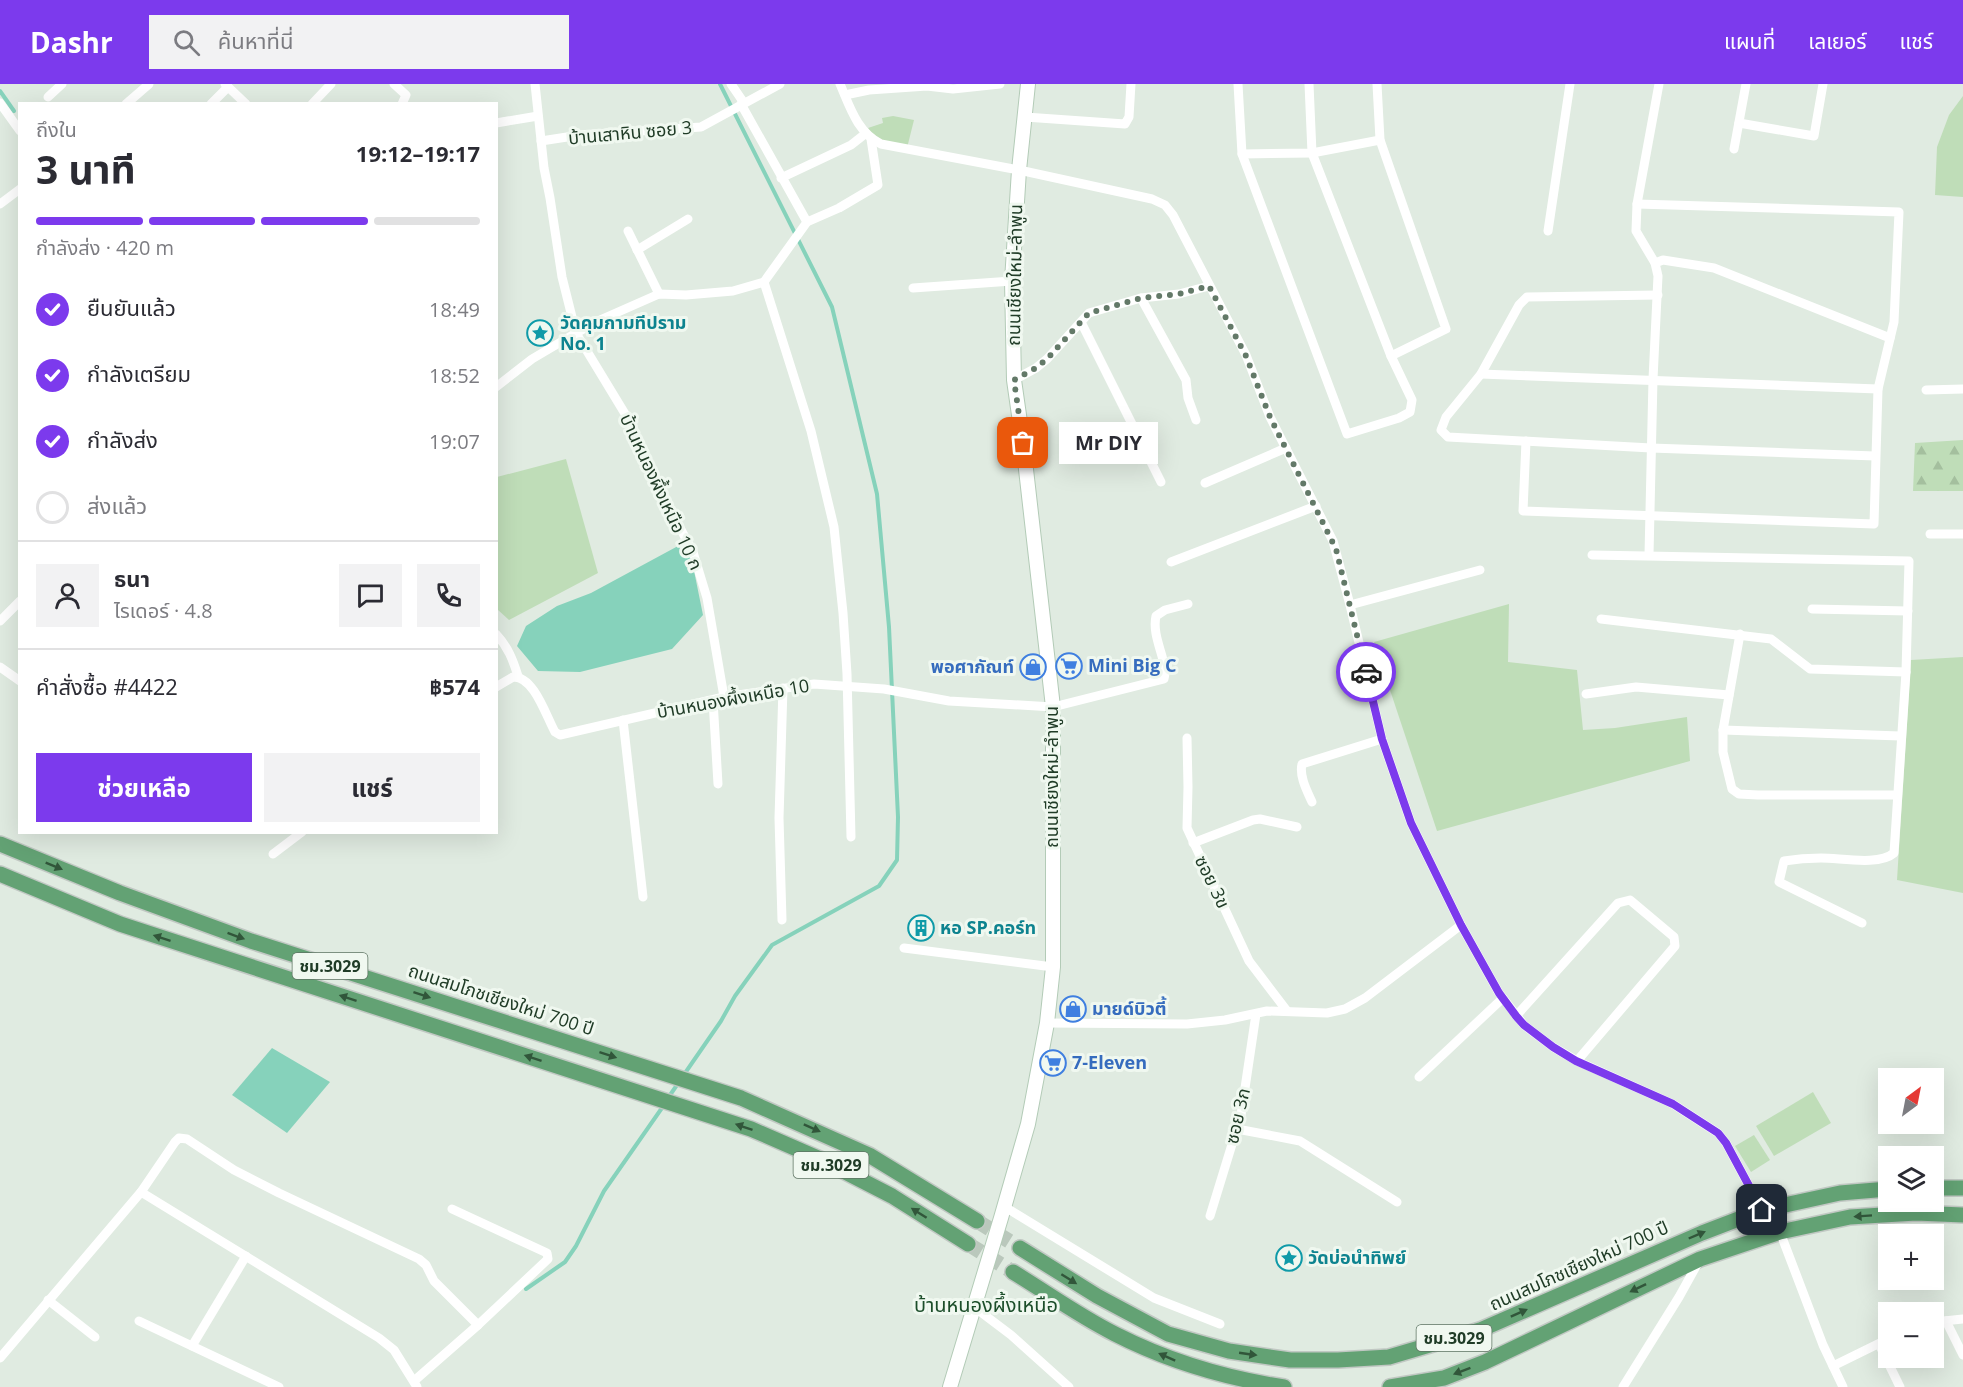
<!DOCTYPE html>
<html lang="th">
<head>
<meta charset="utf-8">
<style>
	body { margin:0; font-family:"Open Sans","Noto Sans Thai",sans-serif; background:#f2f2f3; color:#2b2b33; height:100vh; display:flex; flex-direction:column; font-size:22px; white-space:nowrap }
	* { box-sizing:border-box; margin:0 }
	p { font-size:20px; color:#7c7c81 }
	.icon { flex:none; width:33px; height:33px; fill:none; stroke:currentColor; stroke-width:2; stroke-linecap:round; stroke-linejoin:round }
	.map { position:relative; flex:1; overflow:hidden }
	.panel { position:absolute; left:18px; top:18px; width:480px; height:732px; display:flex; flex-direction:column; background:#fff; border-radius:0px; box-shadow:0 6px 24px #0002 }
	.panel>* { flex:none }
	.needle { width:39px; rotate:32deg }
	.fabs { position:absolute; left:1878px; top:984px; display:grid; gap:12px }
	.fabs a { display:grid; place-items:center; width:66px; height:66px; border-radius:0px; background:#fff; box-shadow:0 6px 24px #0002; font-size:30px }
	.pin { position:absolute; display:grid; place-items:center; width:51px; height:51px; color:#fff; margin:-26px; border-radius:12px; box-shadow:0 3px 9px #0006 }
	.courier { position:absolute; display:grid; place-items:center; width:60px; height:60px; margin:-30px; border:4px solid #7c3aed; border-radius:50%; background:#fff; color:#222; box-shadow:0 2px 8px #0007 }
	.bubble { position:absolute; height:42px; border-radius:0px; background:#fff; box-shadow:0 6px 24px #0002; font-size:20px; font-weight:700; line-height:42px; text-align:center }
	.headline em { font-style:normal; font-weight:700 }
	.headline div { display:flex; flex-direction:column-reverse }
	.headline { display:flex; align-items:center; justify-content:space-between; height:102px; padding:0 18px }
	h1 { font-size:39px; font-weight:700; line-height:45px }
	.bar { display:grid; grid-template-columns:repeat(4,1fr); gap:9px 6px; align-content:center; height:72px; padding:0 18px }
	.bar i { height:8px; border-radius:4px; background:#e1e1e2 }
	.bar .on { background:#7c3aed }
	.bar p { grid-column:span 4 }
	.line { display:flex; align-items:center; gap:15px; padding:0 18px; border-top:2px solid #e1e1e2 }
	.line div { flex:1 }
	.round { display:grid; place-items:center; flex:none; width:63px; height:63px; border-radius:0px; background:#f2f2f3 }
	ol { padding:0 18px; list-style:none }
	li { display:flex; align-items:center; gap:18px; height:66px }
	li p { margin-inline-start:auto }
	li .icon { padding:6px; border-radius:50%; background:#7c3aed; color:#fff; stroke-width:4 }
	li:last-child { color:#7c7c81 }
	li i { width:33px; height:33px; border:3px solid #e1e1e2; border-radius:50% }
	.cta { display:flex; gap:12px; margin-top:auto; padding:12px 18px }
	.cta a { flex:1; height:69px; border-radius:0px; background:#7c3aed; color:#fff; font-size:24px; font-weight:700; line-height:69px; text-align:center }
	.cta a+a { background:#f2f2f3; color:#2b2b33 }
	header { display:flex; align-items:center; gap:36px; box-sizing:border-box; height:84px; padding:0 30px; background:#7c3aed; color:#fff }
	header strong { font-size:28px }
	nav { display:flex; gap:33px; margin-inline-start:auto; font-size:21px }
	.search { width:420px; height:54px; background:#f2f2f3; display:flex; align-items:center; gap:15px; box-sizing:border-box; padding:0 21px; border-radius:0px; color:#7c7c81; font-size:22px }
	.map>svg:first-child { display:block }
	.grass { fill:#bfddb8 }
	.forest { fill:url(#forest-firs) }
	.water { fill:#86d2bb }
	.lines { fill:none; stroke-linecap:round; stroke-linejoin:round }
	.stream { stroke:#86d2bb; stroke-width:4 }
	.primary-tunnel { stroke:#bac8bc; stroke-width:15; stroke-dasharray:15 8; stroke-linecap:butt }
	.secondary-casing { stroke:#b3cbb7; stroke-width:16 }
	.primary-casing { stroke:#c1c8c3; stroke-width:18 }
	.street { stroke:#fff; stroke-width:9 }
	.secondary { stroke:#fff; stroke-width:14 }
	.primary { stroke:#63a274; stroke-width:15 }
	.oneway { fill:#31563a }
	.done { stroke:#637968; stroke-width:6; stroke-dasharray:0 10.8 }
	.route { stroke:#7c3aed; stroke-width:8 }
	.labels { text-anchor:middle; stroke-width:6; stroke-linejoin:round; paint-order:stroke }
	.shield { fill:#f0f8f0; stroke:#5e7463; stroke-width:1.5 }
	.shield-label { font-size:16px; font-weight:bold; fill:#203c27 }
	.street-label { font-size:18px; fill:#203c27; stroke:#f0f8f0 }
	.culture-label { font-size:18px; font-weight:bold; fill:#0d838f; stroke:#f0f8f0; text-anchor:start }
	.shop-label { font-size:18px; font-weight:bold; fill:#366cbe; stroke:#f0f8f0; text-anchor:start }
	.neighbourhood-label { font-size:20px; fill:#1c4e2a; stroke:#f0f8f0 }
</style>
</head>
<body>
<header>
<strong>Dashr</strong>
<div class="search"><svg class="icon" aria-label="search" viewBox="0 0 24 24"><circle cx="10" cy="10" r="6"/><path d="M15 15l6 6"/></svg>ค้นหาที่นี่</div>
<nav><a>แผนที่</a><a>เลเยอร์</a><a>แชร์</a></nav>
</header>
<div class="map">
<svg width="1963" height="1303" viewBox="0 0 1963 1303">
	<defs>
		<pattern id="forest-firs" width="22" height="20" patternUnits="userSpaceOnUse" patternTransform="scale(1.5)"><rect width="22" height="20" fill="#bfddb8"/><path d="M5 1l3.5 6h-7zM16 11l3.5 6h-7z" fill="#a4bf9e"/></pattern>
	</defs>
	<rect width="100%" height="100%" fill="#e0ebe1"/>
	<g class="grass">
		<polygon points="1963,12 1963,113 1935,111 1937,63 1949,31"/>
		<polygon points="893,32 914,36 907,64 879,61 868,44 883,39 882,34"/>
		<polygon points="566,375 598,489 509,536 497,525 497,393"/>
		<polygon points="1509,520 1508,578 1577,586 1583,646 1615,644 1687,633 1690,677 1437,747 1374,558"/>
		<polygon points="1963,573 1963,809 1897,796 1911,576"/>
		<polygon points="1813,1008 1831,1039 1774,1072 1756,1042"/>
		<polygon points="1754,1051 1770,1076 1751,1088 1735,1062"/>
	</g>
	<polygon class="forest" points="1963,356 1963,407 1913,407 1915,359"/>
	<g class="water">
		<polygon points="678,462 691,472 703,531 672,565 580,588 538,587 517,562 526,542 557,522 591,509"/>
		<polygon points="272,964 330,998 287,1049 232,1011"/>
	</g>
	<g class="lines">
		<g class="stream">
			<polyline points="0,7 14,27"/>
			<polyline points="683,992 721,937 735,912 772,861 879,802 897,776 898,733 889,543 877,410 832,223 720,0"/>
			<polyline points="668,1014 679,998"/>
			<polyline points="526,1205 565,1178 576,1162 604,1107 664,1021"/>
		</g>
		<g class="primary-tunnel">
			<polyline points="977,1137 1020,1164"/>
			<polyline points="968,1160 1013,1188"/>
		</g>
		<g class="secondary-casing">
			<polyline id="secondary" points="950,1303 1001,1134 1028,1040 1047,939 1053,883 1053,623 1023,359 1014,296 1012,197 1019,86 1028,0"/>
		</g>
		<g class="primary-casing">
			<g id="primary">
				<polyline points="0,760 120,809 251,857 741,1014 869,1071 977,1137"/>
				<polyline points="0,790 120,840 751,1045 820,1075 892,1112 968,1160"/>
				<polyline points="1934,1104 1963,1104"/>
				<polyline points="1020,1164 1097,1212 1168,1250 1229,1267 1290,1276 1338,1276 1389,1273 1480,1246 1702,1149 1762,1126 1840,1109 1888,1105"/>
				<path d="M1013,1188c33,20 66,44 102,62 53,27 110,44 169,53"/>
				<polyline points="1390,1303 1444,1294 1485,1278 1700,1175 1780,1148 1850,1133 1916,1129 1963,1131"/>
			</g>
		</g>
		<g class="street">
			<polyline points="225,0 246,20"/>
			<polyline points="394,0 406,11 402,20"/>
			<polyline points="535,0 544,84 550,114 562,193 576,249 630,338 658,403 693,468 707,514 724,613"/>
			<polyline points="731,0 744,19"/>
			<path d="M840,0c10,23 17,48 41,60l138,26 133,29 13,6 8,10 73,140 24,62 63,124 17,64 32,134 29,84 50,102 38,68 25,32 29,22 24,14 96,43 45,29 8,10 36,67"/>
			<polyline points="1238,0 1242,70 1347,350 1399,334 1410,328 1412,316 1391,272 1312,69 1309,0"/>
			<polyline points="1377,0 1380,56 1446,245 1391,272"/>
			<polyline points="845,11 869,6 927,2 953,5 1000,0"/>
			<polyline points="48,13 62,0"/>
			<polyline points="0,19 20,47"/>
			<polyline points="126,20 149,0"/>
			<polyline points="211,20 228,3"/>
			<polyline points="312,20 331,0"/>
			<polyline points="741,20 807,138"/>
			<polyline points="1025,33 1125,40 1129,33 1131,0"/>
			<polyline points="496,39 538,32"/>
			<polyline points="1739,39 1814,52 1823,0"/>
			<polyline points="541,57 580,51 701,43 780,0"/>
			<polyline points="1734,65 1746,0"/>
			<polyline points="1242,70 1312,69 1380,56"/>
			<polyline points="781,94 851,61 865,50"/>
			<polyline points="0,120 20,105"/>
			<polyline points="628,147 659,210"/>
			<polyline points="1548,147 1570,0"/>
			<polyline points="637,166 688,135"/>
			<polyline points="1655,179 1663,176 1714,184 1890,254"/>
			<polyline points="764,198 811,347 834,443 843,529 847,590 851,753"/>
			<polyline points="913,204 1012,197"/>
			<polyline points="1658,211 1527,213 1519,221 1481,290 1446,333 1441,346 1448,353 1651,364 1875,372"/>
			<polyline points="1141,214 1186,296 1188,314 1196,336"/>
			<polyline points="1081,238 1161,398"/>
			<polyline points="1481,290 1878,305"/>
			<polyline points="1014,296 1036,284 1047,275 1089,229 1141,214 1179,210 1209,202"/>
			<polyline points="496,303 532,275 576,249 600,236 659,210 686,211 733,207 764,198 807,138 839,124 878,101 871,55"/>
			<polyline points="1926,306 1963,305"/>
			<polyline points="1526,357 1523,427 1874,440 1878,305 1894,238 1899,128 1637,120"/>
			<polyline points="1205,399 1286,364"/>
			<polyline points="1930,450 1963,450"/>
			<path d="M1592,471l317,6 -3,111 -12,181c-15,13 -53,5 -73,5 -12,0 -25,1 -37,3l-5,21 83,41"/>
			<polyline points="1649,471 1653,295 1658,192 1655,179 1636,147 1637,120 1659,0"/>
			<polyline points="1171,478 1316,422"/>
			<polyline points="1350,521 1480,486"/>
			<polyline points="1812,525 1908,527"/>
			<polyline points="1601,535 1771,555 1810,585 1906,588"/>
			<polyline points="0,537 20,517"/>
			<path d="M496,550c12,13 17,26 22,42"/>
			<polyline points="1740,550 1723,646 1723,668 1732,705 1739,710 1758,711 1897,711"/>
			<polyline points="0,583 20,597"/>
			<path d="M496,603l17,-10c21,-1 33,39 42,55l5,3 164,-38 90,-13 70,5 65,12 104,6 111,-28c5,-17 -13,-41 -8,-63l9,-6 23,-6"/>
			<polyline points="1586,610 1636,603 1729,611"/>
			<polyline points="713,616 718,700"/>
			<polyline points="623,636 643,813"/>
			<polyline points="1723,646 1900,652"/>
			<polyline points="1187,654 1188,703 1187,744 1249,877 1287,927"/>
			<path d="M1312,718c-5,-11 -13,-26 -10,-38l80,-25"/>
			<polyline points="1193,759 1253,736 1260,735 1297,743"/>
			<polyline points="273,770 302,748"/>
			<polyline points="782,836 779,734 783,604"/>
			<polyline points="904,864 1053,883"/>
			<polyline points="1516,932 1618,819 1630,816 1674,853 1675,862 1577,977"/>
			<polyline points="1047,939 1187,940 1225,936 1267,927 1327,929 1345,925 1365,914 1461,841"/>
			<polyline points="1419,993 1503,914"/>
			<polyline points="1237,1045 1300,1057 1397,1118"/>
			<polyline points="141,1108 379,1254 394,1266 417,1303"/>
			<polyline points="1005,1123 1154,1214 1220,1240"/>
			<polyline points="1210,1132 1241,1031 1256,930"/>
			<polyline points="1780,1148 1823,1261 1843,1303"/>
			<polyline points="48,1216 95,1253"/>
			<polyline points="974,1223 1011,1251 1069,1303"/>
			<polyline points="139,1237 279,1303"/>
			<polyline points="1946,1237 1963,1271"/>
			<polyline points="1934,1238 1963,1235"/>
			<polyline points="1879,1260 1900,1303"/>
			<polyline points="192,1262 246,1172"/>
			<polyline points="0,1274 141,1108 175,1058 179,1054 187,1055 234,1086 279,1109 419,1175 426,1181 434,1197 478,1241"/>
			<polyline points="1833,1282 1888,1255"/>
			<polyline points="414,1297 478,1241 548,1175 547,1169 452,1125"/>
			<polyline points="1623,1303 1679,1213 1699,1177"/>
		</g>
		<use href="#secondary" class="secondary"/>
		<use href="#primary" class="primary"/>
	</g>
	<defs><path id="oneway-solid" d="M-6-.8H1V-3.2L6.5 0L1 3.2V.8H-6Z" transform="scale(1.5)"/></defs>
	<g class="oneway">
		<use href="#oneway-solid" transform="translate(54 782) rotate(22)"/>
		<use href="#oneway-solid" transform="translate(236 852) rotate(20)"/>
		<use href="#oneway-solid" transform="translate(162 854) rotate(-162)"/>
		<use href="#oneway-solid" transform="translate(422 911) rotate(18)"/>
		<use href="#oneway-solid" transform="translate(348 914) rotate(-162)"/>
		<use href="#oneway-solid" transform="translate(608 971) rotate(18)"/>
		<use href="#oneway-solid" transform="translate(533 974) rotate(-162)"/>
		<use href="#oneway-solid" transform="translate(744 1043) rotate(-161)"/>
		<use href="#oneway-solid" transform="translate(812 1044) rotate(24)"/>
		<use href="#oneway-solid" transform="translate(919 1129) rotate(-148)"/>
		<use href="#oneway-solid" transform="translate(1863 1132) rotate(176)"/>
		<use href="#oneway-solid" transform="translate(1697 1151) rotate(-23)"/>
		<use href="#oneway-solid" transform="translate(1069 1195) rotate(32)"/>
		<use href="#oneway-solid" transform="translate(1638 1204) rotate(154)"/>
		<use href="#oneway-solid" transform="translate(1519 1229) rotate(-24)"/>
		<use href="#oneway-solid" transform="translate(1248 1270) rotate(8)"/>
		<use href="#oneway-solid" transform="translate(1167 1273) rotate(-156)"/>
		<use href="#oneway-solid" transform="translate(1462 1287) rotate(159)"/>
	</g>
	<g class="lines">
		<polyline class="done" points="1023,359 1014,296 1036,284 1047,275 1089,229 1141,214 1179,210 1209,202 1246,272 1270,333 1336,465 1366,588"/>
		<polyline class="route" points="1366,588 1382,655 1411,739 1461,841 1499,909 1516,932 1524,941 1553,963 1576,977 1673,1020 1718,1049 1726,1059 1762,1126"/>
	</g>
	<defs>
		<g id="sight-ring" transform="scale(1.35)"><circle r="9.5" fill="#f0f8f0" stroke="#0f9aa8" stroke-width="1.5"/><path d="M0-6L1.8-2.2L6-1.7L2.9 1.2L3.7 5.4L0 3.3L-3.7 5.4L-2.9 1.2L-6-1.7L-1.8-2.2Z" fill="#0f9aa8"/></g>
		<g id="supermarket-ring" transform="scale(1.35)"><circle r="9.5" fill="#f0f8f0" stroke="#3f7fe0" stroke-width="1.5"/><path d="M-6-5.5h2.5l.6 2H6L4.5 2H-2.5L-4.4-4H-6ZM-1.5 3.2a1.3 1.3 0 1 0 .1 0ZM3 3.2a1.3 1.3 0 1 0 .1 0Z" fill="#3f7fe0"/></g>
		<g id="shop-ring" transform="scale(1.35)"><circle r="9.5" fill="#f0f8f0" stroke="#3f7fe0" stroke-width="1.5"/><path d="M-5-2.5h2.3a2.7 3.5 0 0 1 5.4 0H5L5.5 6h-11ZM-1.5-2.5h3a1.5 2.3 0 0 0-3 0Z" fill="#3f7fe0"/></g>
		<g id="building-ring" transform="scale(1.35)"><circle r="9.5" fill="#f0f8f0" stroke="#0f9aa8" stroke-width="1.5"/><path d="M-4-6H4V6H1V3H-1V6H-4ZM-2.5-4.3h1.7v1.8h-1.7ZM.8-4.3h1.7v1.8H.8ZM-2.5-1h1.7V.8h-1.7ZM.8-1h1.7V.8H.8Z" fill="#0f9aa8"/></g>
	</defs>
	<g fill-rule="evenodd">
		<use href="#sight-ring" x="540" y="249"/>
		<use href="#supermarket-ring" x="1069" y="582"/>
		<use href="#shop-ring" x="1033" y="583"/>
		<use href="#building-ring" x="921" y="844"/>
		<use href="#shop-ring" x="1073" y="925"/>
		<use href="#supermarket-ring" x="1053" y="979"/>
		<use href="#sight-ring" x="1289" y="1174"/>
	</g>
	<g class="labels">
		<g class="shield">
			<rect x="292.5" y="869" width="75" height="26" rx="4.5"/>
			<rect x="793.5" y="1068" width="75" height="26" rx="4.5"/>
			<rect x="1416.5" y="1241" width="75" height="26" rx="4.5"/>
		</g>
		<g class="shield-label">
			<text x="330" y="888">ชม.3029</text>
			<text x="831" y="1087">ชม.3029</text>
			<text x="1454" y="1260">ชม.3029</text>
		</g>
		<g class="street-label">
			<text transform="translate(630 49) rotate(-5)" y="6">บ้านเสาหิน ซอย 3</text>
			<text transform="translate(1015 191) rotate(-89)" y="6">ถนนเชียงใหม่-ลำพูน</text>
			<text transform="translate(661 408) rotate(65)" y="6">บ้านหนองผึ้งเหนือ 10 ก</text>
			<text transform="translate(733 615) rotate(-10)" y="6">บ้านหนองผึ้งเหนือ 10</text>
			<text transform="translate(1052 693) rotate(-90)" y="6">ถนนเชียงใหม่-ลำพูน</text>
			<text transform="translate(1212 798) rotate(64)" y="6">ซอย 3ข</text>
			<text transform="translate(501 916) rotate(18)" y="6">ถนนสมโภชเชียงใหม่ 700 ปี</text>
			<text transform="translate(1238 1032) rotate(-77)" y="6">ซอย 3ก</text>
			<text transform="translate(1579 1182) rotate(-24)" y="6">ถนนสมโภชเชียงใหม่ 700 ปี</text>
		</g>
		<g class="culture-label">
			<text x="560" y="245">วัดคุมกามทีปราม<tspan x="560" dy="21">No. 1</tspan></text>
			<text x="940" y="850">หอ SP.คอร์ท</text>
			<text x="1308" y="1180">วัดบ่อนำทิพย์</text>
		</g>
		<g class="shop-label">
			<text x="1088" y="588">Mini Big C</text>
			<text x="1014" y="589" text-anchor="end">พอศากัณท์</text>
			<text x="1092" y="931">มายด์บิวตี้</text>
			<text x="1072" y="985">7-Eleven</text>
		</g>
		<g class="neighbourhood-label">
			<text x="986" y="1228">บ้านหนองผึ้งเหนือ</text>
		</g>
	</g>
</svg>
<div class="fabs">
<a><svg class="needle" viewBox="-14 -14 28 28"><path d="M0-13l5 13h-10z" fill="#e53935"/><path d="M0 13l5-13h-10z" fill="#7c7c81"/></svg></a>
<a><svg class="icon" aria-label="layers" viewBox="0 0 24 24"><path d="M12 4l9 5-9 5-9-5zM3 14l9 5 9-5"/></svg></a>
<a>+</a>
<a>−</a>
</div>
<div class="pin" style="left:1023px;top:359px;background:#ea580c"><svg class="icon" aria-label="bag" viewBox="0 0 24 24"><path d="M5 8h14l-1 12H6zM9 8a3 3 0 0 1 6 0"/></svg></div>
<div class="pin" style="left:1762px;top:1126px;background:#1f2937"><svg class="icon" aria-label="home" viewBox="0 0 24 24"><path d="M3 11l9-7 9 7M6 9v11h12V9"/></svg></div>
<div class="courier" style="left:1366px;top:588px"><svg class="icon" aria-label="car" viewBox="0 0 24 24"><path d="M5 17H2v-5l4-1 3-4h7l3 4 3 1v5h-3M9 17h6M6 11h13"/><circle cx="7" cy="17" r="2"/><circle cx="17" cy="17" r="2"/></svg></div>
<div class="bubble" style="left:1059px;top:338px;width:99px">Mr DIY</div>
<section class="panel">
<div class="headline"><div><h1>3 นาที</h1><p>ถึงใน</p></div><em>19:12–19:17</em></div>
<div class="bar"><i class="on"></i><i class="on"></i><i class="on"></i><i></i><p>กำลังส่ง · 420 m</p></div>
<ol>
<li><svg class="icon" aria-label="check" viewBox="0 0 24 24"><path d="M5 12l5 5 9-10"/></svg>ยืนยันแล้ว<p>18:49</p></li>
<li><svg class="icon" aria-label="check" viewBox="0 0 24 24"><path d="M5 12l5 5 9-10"/></svg>กำลังเตรียม<p>18:52</p></li>
<li><svg class="icon" aria-label="check" viewBox="0 0 24 24"><path d="M5 12l5 5 9-10"/></svg>กำลังส่ง<p>19:07</p></li>
<li><i></i>ส่งแล้ว</li>
</ol>
<div class="line" style="height:108px"><a class="round"><svg class="icon" aria-label="person" viewBox="0 0 24 24"><circle cx="12" cy="8" r="4"/><path d="M4 21q1-7 8-7t8 7"/></svg></a><div><b>ธนา</b><p>ไรเดอร์ · 4.8</p></div><a class="round"><svg class="icon" aria-label="chat" viewBox="0 0 24 24"><path d="M4 5h16v11H9l-5 4z"/></svg></a><a class="round"><svg class="icon" aria-label="phone" viewBox="0 0 24 24"><path d="M5 4h4l2 5-3 2q2 4 5 5l2-3 5 2v4C11 20 4 13 5 4z"/></svg></a></div>
<div class="line" style="height:78px"><div>คำสั่งซื้อ #4422</div><b>฿574</b></div>
<div class="cta"><a>ช่วยเหลือ</a><a>แชร์</a></div>
</section>
</div>
</body>
</html>
